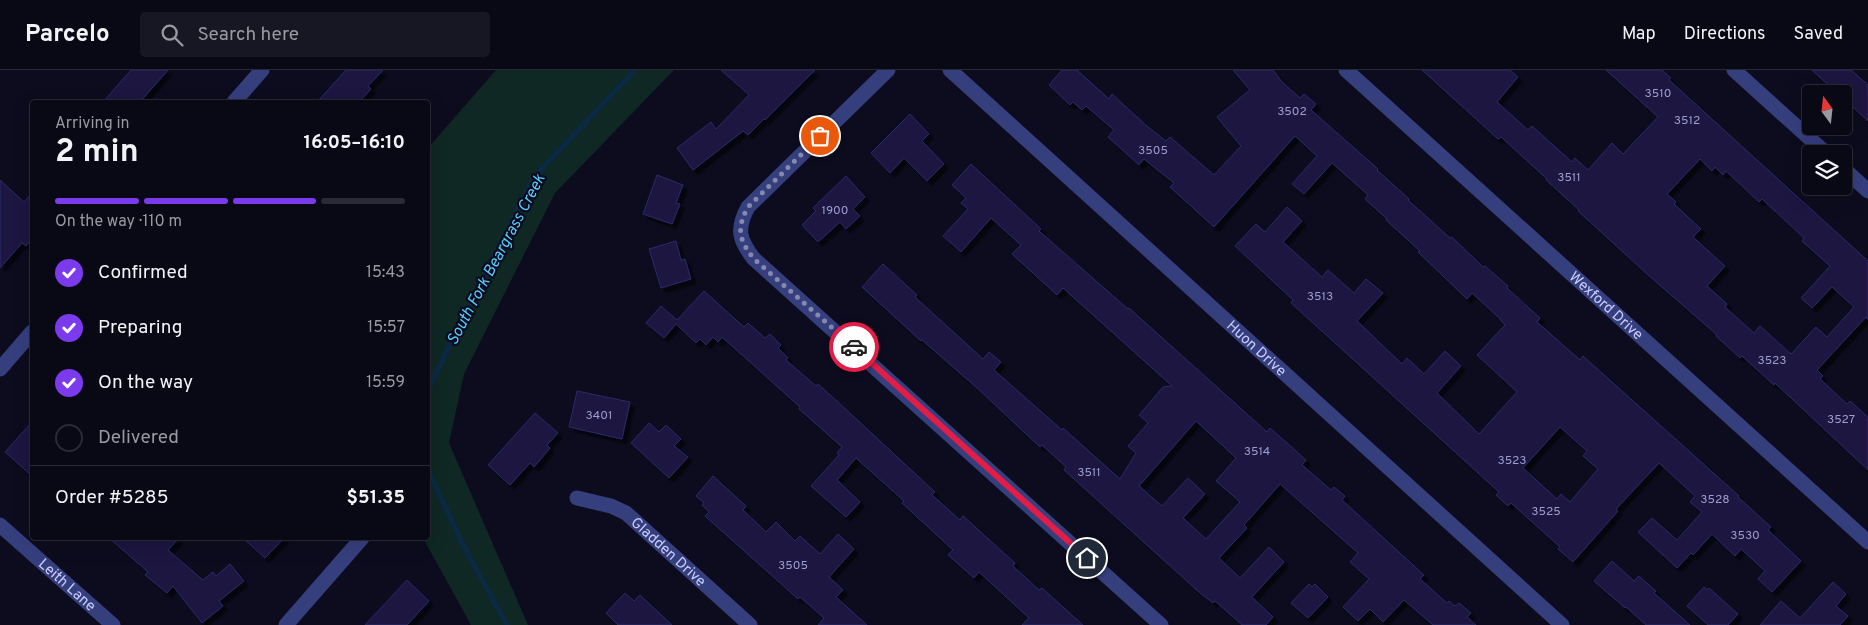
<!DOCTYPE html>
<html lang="en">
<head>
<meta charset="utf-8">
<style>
	body { margin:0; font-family:Overpass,sans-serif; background:#171723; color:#f1f3f6; height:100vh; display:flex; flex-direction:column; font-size:19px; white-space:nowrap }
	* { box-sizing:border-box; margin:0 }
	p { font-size:16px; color:#999aa1 }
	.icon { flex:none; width:28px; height:28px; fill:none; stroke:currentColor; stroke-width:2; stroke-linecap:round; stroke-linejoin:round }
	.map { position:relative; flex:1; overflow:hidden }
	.details { position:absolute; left:30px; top:30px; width:400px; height:440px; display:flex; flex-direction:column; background:#090916; border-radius:5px; box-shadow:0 5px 20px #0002,0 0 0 1px #292a35 }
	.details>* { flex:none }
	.needle { width:32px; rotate:345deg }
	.controls { position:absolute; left:1802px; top:15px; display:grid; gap:10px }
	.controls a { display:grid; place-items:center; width:50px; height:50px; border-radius:5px; background:#090916; box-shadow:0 5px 20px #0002,0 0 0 1px #292a35; font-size:25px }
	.pin { position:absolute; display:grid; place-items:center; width:42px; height:42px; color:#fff; margin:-21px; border:2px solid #fff; border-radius:50%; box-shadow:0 1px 5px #0007 }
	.courier { position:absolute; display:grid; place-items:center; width:50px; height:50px; margin:-25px; border:4px solid #e11d48; border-radius:50%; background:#fff; color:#222; box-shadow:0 1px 6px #0007 }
	.headline em { font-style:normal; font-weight:700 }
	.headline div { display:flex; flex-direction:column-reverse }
	.headline { display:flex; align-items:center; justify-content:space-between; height:85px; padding:0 25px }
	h1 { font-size:32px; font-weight:700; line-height:38px }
	.bar { display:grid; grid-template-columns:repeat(4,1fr); gap:8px 5px; align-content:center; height:60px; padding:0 25px }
	.bar i { height:6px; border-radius:4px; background:#292a35 }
	.bar .current { background:#7c3aed }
	.bar p { grid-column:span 4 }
	.line { display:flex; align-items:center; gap:12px; padding:0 25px; border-top:1px solid #292a35 }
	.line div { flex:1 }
	ol { padding:0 25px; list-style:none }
	li { display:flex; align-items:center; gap:15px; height:55px }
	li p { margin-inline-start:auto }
	li .icon { padding:5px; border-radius:50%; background:#7c3aed; color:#fff; stroke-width:4 }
	li:last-child { color:#999aa1 }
	li i { width:28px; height:28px; border:2px solid #292a35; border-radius:50% }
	header { display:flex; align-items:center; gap:30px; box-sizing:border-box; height:70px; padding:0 25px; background:#090916; border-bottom:1px solid #292a35 }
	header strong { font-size:24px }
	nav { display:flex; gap:28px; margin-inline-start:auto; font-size:18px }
	.search { width:350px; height:45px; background:#171723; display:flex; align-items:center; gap:12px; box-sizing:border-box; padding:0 18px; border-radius:5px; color:#999aa1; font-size:19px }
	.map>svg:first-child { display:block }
	.green { fill:#0f2823 }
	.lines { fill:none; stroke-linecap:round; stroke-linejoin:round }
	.stream { stroke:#0b2943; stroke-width:5.5 }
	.building { fill:#1a183f; stroke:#2c296b; fill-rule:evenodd; filter:url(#shadow) }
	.minor { stroke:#363f7e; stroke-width:15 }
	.done { stroke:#8788b0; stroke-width:5; stroke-dasharray:0 9 }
	.route { stroke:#e11d48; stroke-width:6 }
	.labels { text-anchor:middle; stroke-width:4.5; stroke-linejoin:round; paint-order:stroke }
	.number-label { font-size:12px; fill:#9d9ecf }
	.street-label { font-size:15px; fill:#c9cbff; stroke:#0c0c1e }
	.water-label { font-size:16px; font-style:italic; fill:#57cbff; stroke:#0c0c1e }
</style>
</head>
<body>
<header>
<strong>Parcelo</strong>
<div class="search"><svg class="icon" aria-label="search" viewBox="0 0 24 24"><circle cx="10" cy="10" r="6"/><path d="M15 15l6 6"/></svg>Search here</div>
<nav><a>Map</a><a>Directions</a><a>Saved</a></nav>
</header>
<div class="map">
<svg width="1868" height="555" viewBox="0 0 1868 555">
	<defs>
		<filter id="shadow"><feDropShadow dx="4.5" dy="4.5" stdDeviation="1" flood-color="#0009"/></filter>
	</defs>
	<rect width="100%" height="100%" fill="#0c0c1e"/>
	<polygon class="green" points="496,0 674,0 555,123 464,304 449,373 528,555 471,555 423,468 428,468 428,78"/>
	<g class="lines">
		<g class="stream">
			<polyline points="428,319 534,107 635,0"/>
			<polyline points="428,400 464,477 507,555"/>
		</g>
	</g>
	<g class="building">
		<polygon points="131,0 168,0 140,32 103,32"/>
		<polygon points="346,0 383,0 368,16 371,19 359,32 317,32"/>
		<polygon points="721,0 815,0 765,50 764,49 748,65 743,61 693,100 677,78 711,52 716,59 749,25"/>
		<path d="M1062,0h15l32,29 3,-5 36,33 18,14 4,-4 44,38 27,-29 -24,-29 33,-27 -17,-20h40l9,12 18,16 4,-4 12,10 -5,6 67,59 -1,1 32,29 -1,1 42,38 2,-1 31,30 2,-1 23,20 -1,2 33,30 -3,4 43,38 3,-4 156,140 -1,1 33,30 -3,3 33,31 -29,31 -14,-13 7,-8 -24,-22 -6,7 -23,-22 -19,21 -2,-2 -14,15 -39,-36 14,-14 25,22 25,-28 -12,-10 5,-6 -36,-33 -43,46 2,2 -45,51 -15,-13 2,-2 -49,-44 -3,3 -12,-11 3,-3 -208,-189 2,-3 -58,-54 21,-22 9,8 22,-25 15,14 -19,21 39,35 6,-7 26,23 12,-14 17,14 -26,28 45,43 5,-6 17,16 21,-23 16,15 -24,27 42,41 38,-42 -40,-37 28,-30 -7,-8 -26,-24 -5,6 -49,-47 2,-1 -34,-31 1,-1 -22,-20 3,-4 -36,-32 -28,31 -12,-10 25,-28 -22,-20 -81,91 -44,-40 4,-4 -30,-24 -5,6 -31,-28 6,-7 -28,-24 -4,4 -9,-8 -3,3 -21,-20zM1560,357l27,24 -4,5 15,13 -28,33 -9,-8 -4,5 -34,-31z"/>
		<path d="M1422,0h88l8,7 -21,25 31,28 4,-4 40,36 3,-4 13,12 24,-27 11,11 35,-37 -52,-47h56l9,8 -2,2 199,181v59l-2,-3 -49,53 6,6 -3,3 27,25 3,-3 18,16v53l-93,-87 -1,2 -32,-29 -2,2 -24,-22 1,-1 -70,-61 -69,-63 1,-1 -33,-30 1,-1 -46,-42 -3,2zM1700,89l12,12 3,-4 8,8 3,-4 33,31 3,-3 42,39 -2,3 28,25 -29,32 11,10 20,-21 22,20 -27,30 -11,-10 -25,27 -31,-28 -6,7 -29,-26 2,-3 -20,-18 18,-20 -32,-29 8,-8 -27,-25 2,-2 -9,-8z"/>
		<polygon points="1812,0 1851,0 1868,15 1868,51 1844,29 1844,24 1838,24"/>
		<polygon points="910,44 929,64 922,71 944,94 927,111 904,88 890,103 871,83"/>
		<path d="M971,94l70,65 -2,2 89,78 1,-1 138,124 3,-4 25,22 11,10 -4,5 29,25 3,-3 11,9 -3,4 82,75 -4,4 27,24 2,-2 6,5 4,-3 12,10 -4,4 9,8h-43l-29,-25 -21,22 -13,-13 -12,12 -15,-14 26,-28 -19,-17 8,-9 -78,-69 -36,41 3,3 -28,30 21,20 29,-31 15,15 -32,35 21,20 -7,8h-24l-27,-24 -2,2 -13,-10 -136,-123 2,-3 -24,-22 -2,2 -63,-59 -55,-48 -1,1 -59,-54 21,-23 34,31 -2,2 68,62 6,-7 12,10 -7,8 68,60 1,-2 57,51 16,-26 -8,-7 20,-23 -9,-8 24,-28 9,-1 -109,-98 -6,7 -45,-41 9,-9 -30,-27 -30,34 -18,-16 25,-27 -7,-6 5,-5 -14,-13zM1196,351l40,37 -20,23 24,21 -34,37 -23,-21 22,-24 -17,-16 -26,28 -23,-20z"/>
		<polygon points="657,105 683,115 676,133 680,134 672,154 643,144"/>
		<polygon points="846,106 865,127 853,139 860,146 846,159 840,152 818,172 802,155 816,141 813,138"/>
		<polygon points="0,110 24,132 32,123 32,169 26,176 22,173 0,198"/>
		<polygon points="676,171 681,190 685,189 691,209 661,218 649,179"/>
		<polygon points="704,221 744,257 748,253 765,268 770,264 781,275 778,278 788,288 786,290 816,316 818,314 838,332 935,422 932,425 960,450 963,446 1015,493 1013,496 1039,520 1042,518 1083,555 1022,555 1029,548 979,502 974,508 948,485 953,480 902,433 904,431 856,388 837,410 860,432 846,447 811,416 839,385 837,383 842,377 799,339 800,337 722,267 718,272 713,267 706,275 700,269 696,273 676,254 664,268 646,253 661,236 677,250"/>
		<polygon points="577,321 630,332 622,369 569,357"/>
		<polygon points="535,343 558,363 547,375 550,378 534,397 530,393 510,415 488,395"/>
		<polygon points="32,352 32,406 5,382"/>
		<polygon points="649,353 659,362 666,355 681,369 674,376 688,387 669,408 631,373"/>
		<polygon points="713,406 746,436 743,440 766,462 776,452 795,471 800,466 820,484 838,464 854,479 829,507 843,520 836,527 867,555 818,555 824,548 800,527 798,529 705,446 709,442 702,435 704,433 696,426"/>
		<polygon points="109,468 179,468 168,480 203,510 213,502 216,506 230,494 244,511 219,531 223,536 202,553 173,516 167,523 145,505 148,502"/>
		<polygon points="243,468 284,468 265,488"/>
		<polygon points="1612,491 1634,511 1639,506 1656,521 1654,523 1690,555 1646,555 1626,537 1625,538 1594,511"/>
		<polygon points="407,510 429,531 407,555 365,555"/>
		<polygon points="1833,512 1846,524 1836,536 1848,546 1840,555 1760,555 1781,531 1800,548"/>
		<polygon points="1309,514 1312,517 1315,514 1328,527 1308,548 1291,533"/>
		<polygon points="1704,517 1708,520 1709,518 1738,544 1728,555 1708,555 1687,536"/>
		<polygon points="625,523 634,531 640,525 672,555 618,555 606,543"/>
	</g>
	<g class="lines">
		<g class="minor">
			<path d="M888,0l-140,137c-12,22 -9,33 6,52l407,366"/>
			<path id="s1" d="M950,0l612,555"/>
			<path id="s2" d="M1346,0l522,472"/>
			<polyline points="1734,0 1827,84"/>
			<polyline points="234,32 262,0"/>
			<polyline points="1844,99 1868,121"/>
			<polyline points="0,299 32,262"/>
			<path id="s3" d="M577,428l34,8 15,7 124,112"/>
			<path id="s4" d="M0,455l113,100"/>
			<polyline points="286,555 362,468"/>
		</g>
	</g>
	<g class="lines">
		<path class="done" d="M820,66l-72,71c-12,22 -9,33 6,52l100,88"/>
		<polyline class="route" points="854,277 1087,488"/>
	</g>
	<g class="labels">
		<g class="number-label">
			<text x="1658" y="27">3510</text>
			<text x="1292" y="45">3502</text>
			<text x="1687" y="54">3512</text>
			<text x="1153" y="84">3505</text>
			<text x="1569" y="111">3511</text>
			<text x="835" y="144">1900</text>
			<text x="1320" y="230">3513</text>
			<text x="1772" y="294">3523</text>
			<text x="599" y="349">3401</text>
			<text x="1841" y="353">3527</text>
			<text x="1257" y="385">3514</text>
			<text x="1512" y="394">3523</text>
			<text x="1089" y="406">3511</text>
			<text x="1715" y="433">3528</text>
			<text x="1546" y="445">3525</text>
			<text x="1745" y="469">3530</text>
			<text x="793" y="499">3505</text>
		</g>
		<g class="street-label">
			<text dy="5" stroke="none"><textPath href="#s2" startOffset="351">Wexford Drive</textPath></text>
			<text dy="5" stroke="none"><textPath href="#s1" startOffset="414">Huon Drive</textPath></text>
			<text dy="5" stroke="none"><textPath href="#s3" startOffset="109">Gladden Drive</textPath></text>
			<text dy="5" stroke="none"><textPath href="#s4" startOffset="90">Leith Lane</textPath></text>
		</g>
		<g class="water-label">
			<text transform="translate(495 189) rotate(-62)" y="6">South Fork Beargrass Creek</text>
		</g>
	</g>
</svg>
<div class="controls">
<a><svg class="needle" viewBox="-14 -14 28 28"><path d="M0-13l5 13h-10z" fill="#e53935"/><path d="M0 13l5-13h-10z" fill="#999aa1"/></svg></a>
<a><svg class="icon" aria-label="layers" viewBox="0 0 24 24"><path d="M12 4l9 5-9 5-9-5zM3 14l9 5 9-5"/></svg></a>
</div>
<div class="pin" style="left:820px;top:66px;background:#ea580c"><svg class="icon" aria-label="bag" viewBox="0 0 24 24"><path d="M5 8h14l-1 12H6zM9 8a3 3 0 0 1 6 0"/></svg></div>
<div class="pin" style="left:1087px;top:488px;background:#1f2937"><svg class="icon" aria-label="home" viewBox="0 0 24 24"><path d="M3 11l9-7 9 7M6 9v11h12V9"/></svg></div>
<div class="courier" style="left:854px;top:277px"><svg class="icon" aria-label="car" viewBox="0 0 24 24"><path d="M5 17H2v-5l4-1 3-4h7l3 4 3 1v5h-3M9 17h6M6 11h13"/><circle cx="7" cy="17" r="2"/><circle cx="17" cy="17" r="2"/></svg></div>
<section class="details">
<div class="headline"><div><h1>2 min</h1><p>Arriving in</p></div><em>16:05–16:10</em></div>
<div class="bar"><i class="current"></i><i class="current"></i><i class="current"></i><i></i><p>On the way · 110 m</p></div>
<ol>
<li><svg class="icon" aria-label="check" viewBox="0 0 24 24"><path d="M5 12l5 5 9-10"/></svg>Confirmed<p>15:43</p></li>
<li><svg class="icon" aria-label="check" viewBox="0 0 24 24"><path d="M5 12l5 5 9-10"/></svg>Preparing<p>15:57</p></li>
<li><svg class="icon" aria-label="check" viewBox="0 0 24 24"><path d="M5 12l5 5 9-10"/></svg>On the way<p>15:59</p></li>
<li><i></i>Delivered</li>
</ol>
<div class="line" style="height:65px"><div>Order #5285</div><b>$51.35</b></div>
</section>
</div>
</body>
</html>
